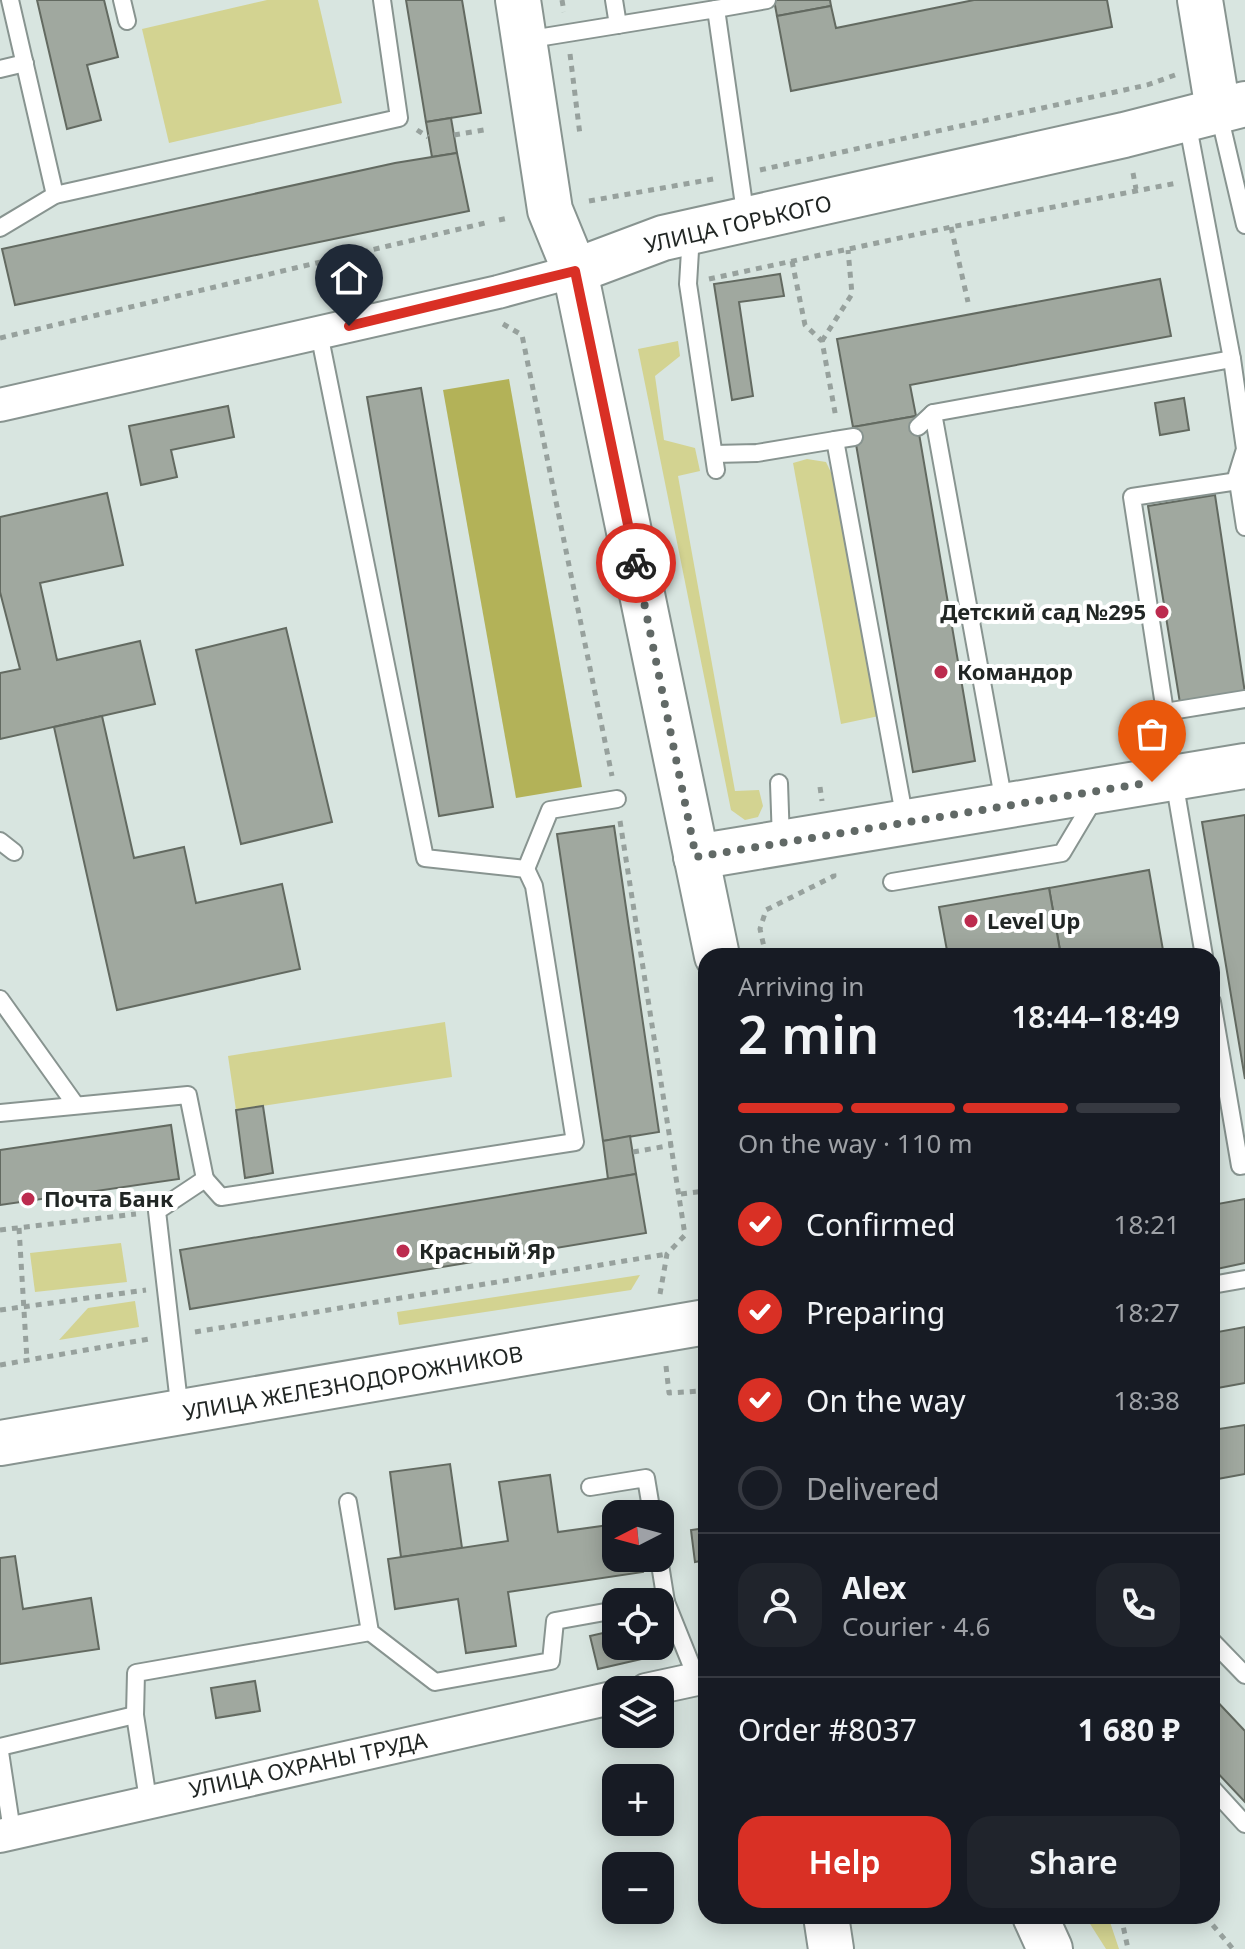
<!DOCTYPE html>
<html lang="en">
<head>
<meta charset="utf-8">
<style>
	body { margin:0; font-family:"Noto Sans",sans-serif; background:#20242c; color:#f1f3f6; height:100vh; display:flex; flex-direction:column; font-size:30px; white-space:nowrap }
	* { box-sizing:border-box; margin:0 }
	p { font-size:26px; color:#9ea1a6 }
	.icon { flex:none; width:44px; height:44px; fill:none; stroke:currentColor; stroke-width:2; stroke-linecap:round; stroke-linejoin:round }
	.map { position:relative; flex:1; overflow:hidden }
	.details { position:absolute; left:698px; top:948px; width:522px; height:976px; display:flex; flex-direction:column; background:#171b24; border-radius:24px; box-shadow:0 4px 20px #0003 }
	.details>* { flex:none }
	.needle { width:52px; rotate:264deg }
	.fabs { position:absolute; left:602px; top:1500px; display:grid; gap:16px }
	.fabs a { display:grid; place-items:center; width:72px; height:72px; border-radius:16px; background:#171b24; box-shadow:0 4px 20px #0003; font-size:40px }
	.pin { position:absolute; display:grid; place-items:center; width:68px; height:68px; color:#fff; margin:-82px -34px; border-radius:50% 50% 50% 0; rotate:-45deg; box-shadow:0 0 8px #0007 }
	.pin .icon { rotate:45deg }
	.courier { position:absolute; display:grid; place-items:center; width:80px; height:80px; margin:-40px; border:6px solid #d93025; border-radius:50%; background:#fff; color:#222; box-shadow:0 2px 10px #0007 }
	.overview em { font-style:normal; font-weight:600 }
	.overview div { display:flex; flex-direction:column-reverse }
	.overview { display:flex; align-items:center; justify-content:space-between; height:136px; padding:0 40px }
	h1 { font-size:52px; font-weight:600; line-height:60px }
	.bar { display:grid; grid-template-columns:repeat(4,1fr); gap:12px 8px; align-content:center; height:96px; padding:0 40px }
	.bar i { height:10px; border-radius:6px; background:#363941 }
	.bar .active { background:#d93025 }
	.bar p { grid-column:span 4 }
	.line { display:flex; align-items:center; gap:20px; padding:0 40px; border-top:2px solid #363941 }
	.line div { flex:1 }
	.round { display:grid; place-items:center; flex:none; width:84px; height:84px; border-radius:24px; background:#20242c }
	ol { padding:0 40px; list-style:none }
	li { display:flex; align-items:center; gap:24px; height:88px }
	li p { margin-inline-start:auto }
	li .icon { padding:8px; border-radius:50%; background:#d93025; color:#fff; stroke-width:4 }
	li:last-child { color:#9ea1a6 }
	li i { width:44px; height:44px; border:4px solid #363941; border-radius:50% }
	.button { display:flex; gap:16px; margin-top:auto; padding:16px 40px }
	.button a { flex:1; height:92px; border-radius:24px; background:#d93025; color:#fff; font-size:32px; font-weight:600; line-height:92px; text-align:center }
	.button a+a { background:#20242c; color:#f1f3f6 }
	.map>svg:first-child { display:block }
	.green { fill:#d3d391 }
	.forest { fill:#b3b258 }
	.building { fill:#a0a89f; stroke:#636a61; stroke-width:2 }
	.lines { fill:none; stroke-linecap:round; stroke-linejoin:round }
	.lane-casing { stroke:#889490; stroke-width:20 }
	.street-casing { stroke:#889490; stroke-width:36 }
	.secondary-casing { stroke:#889490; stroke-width:48 }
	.path { stroke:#97a19d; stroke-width:5; stroke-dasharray:6 6; stroke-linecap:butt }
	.lane { stroke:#fff; stroke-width:16 }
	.street { stroke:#fff; stroke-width:32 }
	.secondary { stroke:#fff; stroke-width:44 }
	.done { stroke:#616966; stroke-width:8; stroke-dasharray:0 14.4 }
	.route { stroke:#d93025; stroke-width:10 }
	.poi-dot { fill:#bc2b4e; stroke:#fff; stroke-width:3 }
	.labels { text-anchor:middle; stroke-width:8; stroke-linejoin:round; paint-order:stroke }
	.street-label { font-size:22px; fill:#212624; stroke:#fff }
	.poi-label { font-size:22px; font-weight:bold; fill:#212624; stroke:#fff; text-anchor:start }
</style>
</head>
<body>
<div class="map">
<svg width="1245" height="1949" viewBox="0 0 1245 1949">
	<rect width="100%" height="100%" fill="#d8e5e0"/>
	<g class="green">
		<polygon points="267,0 318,0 342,103 169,143 142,29"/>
		<polygon points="678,341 680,356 655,376 664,440 695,448 700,471 678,476 735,791 759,790 763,806 758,817 745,820 731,810 638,349"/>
		<polygon points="807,459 826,462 839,489 879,716 841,724 793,463"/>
		<polygon points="445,1022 452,1077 236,1110 228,1056"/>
		<polygon points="121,1243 127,1282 35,1292 30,1253"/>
		<polygon points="640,1275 631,1290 399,1325 397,1312"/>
		<polygon points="135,1301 139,1327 59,1340 88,1308"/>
		<polygon points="1085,1916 1108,1916 1119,1949 1106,1949"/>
	</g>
	<polygon class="forest" points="509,379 582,787 516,798 443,390"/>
	<g class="building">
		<polygon points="37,0 104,0 118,57 87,65 101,120 67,129"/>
		<polygon points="406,0 462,0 481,113 426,122"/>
		<polygon points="774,0 830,0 831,6 777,16"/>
		<polygon points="974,0 1107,0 1112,27 791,91 777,16 831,6 836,28"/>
		<polygon points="451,118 457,153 432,157 426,122"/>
		<polygon points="457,153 469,211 15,305 2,249 395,163"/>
		<polygon points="780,274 784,296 739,302 753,396 732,400 714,284"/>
		<polygon points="1160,279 1171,336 910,385 916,416 853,427 837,339"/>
		<polygon points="421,388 493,807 439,816 367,397"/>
		<polygon points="1184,398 1189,430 1160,435 1155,403"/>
		<polygon points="228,406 234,437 171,450 177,477 141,485 129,426"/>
		<polygon points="916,416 975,761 913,772 853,427"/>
		<polygon points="107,493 123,565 40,583 57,660 140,641 155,704 0,739 0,673 20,669 0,592 0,517"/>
		<polygon points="1215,495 1245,693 1180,703 1148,506"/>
		<polygon points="286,628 332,822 241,844 196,650"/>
		<polygon points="102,716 134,858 184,847 196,903 282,884 300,969 117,1010 54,727"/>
		<polygon points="1245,815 1245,1079 1202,822"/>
		<polygon points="614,826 659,1132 603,1141 557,834"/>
		<polygon points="1149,870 1164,956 1061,956 1049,888"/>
		<polygon points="1049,888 1061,956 948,956 939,907"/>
		<polygon points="263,1106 273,1173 245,1178 236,1110"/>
		<polygon points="171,1125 179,1179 0,1205 0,1150"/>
		<polygon points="630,1136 636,1174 608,1179 603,1141"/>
		<polygon points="636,1174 646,1233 190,1309 180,1250"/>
		<polygon points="1245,1199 1245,1263 1212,1270 1212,1205"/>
		<polygon points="1245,1327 1245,1383 1212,1389 1212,1333"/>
		<polygon points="1245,1425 1245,1474 1212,1480 1212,1430"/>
		<polygon points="450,1464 462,1548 401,1557 390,1472"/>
		<polygon points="550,1475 558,1532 616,1524 616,1558 641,1558 643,1572 508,1592 516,1646 466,1653 458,1599 395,1609 388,1559 508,1541 499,1482"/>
		<polygon points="706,1528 706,1560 695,1562 691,1530"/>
		<polygon points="15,1556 23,1609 91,1598 99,1649 0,1664 0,1558"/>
		<polygon points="616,1630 616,1646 657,1646 659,1655 598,1669 590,1636"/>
		<polygon points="255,1681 260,1711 216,1718 211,1688"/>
		<polygon points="1212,1696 1245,1731 1245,1802 1212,1767"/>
	</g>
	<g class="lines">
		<g class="lane-casing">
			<g id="lane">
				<polyline points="10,0 55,195"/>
				<polyline points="122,0 127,21"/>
				<polyline points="614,0 618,25"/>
				<polyline points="716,9 767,0"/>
				<polyline points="525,40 716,9 746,219"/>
				<polyline points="0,69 25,63"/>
				<polyline points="1219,114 1245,225"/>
				<polyline points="1187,121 1232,359"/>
				<polyline points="0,228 55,195 399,118 382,0"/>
				<polyline points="691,234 688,284 716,470"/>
				<polyline points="918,427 933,413"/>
				<polyline points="854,437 835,440 905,820"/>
				<polyline points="714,454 757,453 835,440"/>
				<polyline points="1238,481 1132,497 1165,712 1245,699"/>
				<polyline points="1174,780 1204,956"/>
				<polyline points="779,783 781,841"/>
				<polyline points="1004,803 933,413 1232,359 1245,449 1237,475 1245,527"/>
				<polyline points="0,841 14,852"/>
				<polyline points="526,869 550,810 617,799"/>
				<polyline points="892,882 1062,853 1096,796"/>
				<polyline points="0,999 75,1104"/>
				<polyline points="1212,1002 1240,1166 1245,1165"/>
				<polyline points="0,1113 188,1095 205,1179"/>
				<polyline points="1212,1285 1245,1279"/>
				<polyline points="180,1412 157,1211 205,1179 221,1197 575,1142 534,886 526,869 425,858 319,333"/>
				<polyline points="590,1487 646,1478 652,1514"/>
				<polyline points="348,1502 370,1632 435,1682 551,1661 555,1621 616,1610"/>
				<polyline points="659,1558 666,1602"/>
				<polyline points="660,1603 666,1602 697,1679"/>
				<polyline points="1212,1641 1245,1675"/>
				<polyline points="0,1747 135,1715"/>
				<polyline points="0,1752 12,1831"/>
				<polyline points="1212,1788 1245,1824"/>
				<polyline points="148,1800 135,1715 136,1673 370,1632"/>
			</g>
		</g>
		<g class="street-casing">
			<g id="street">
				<polyline points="0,405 498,292 575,271"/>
				<polyline points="646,1690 706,1677"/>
				<polyline points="0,1836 616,1697"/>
			</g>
		</g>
		<g class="secondary-casing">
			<g id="secondary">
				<polyline points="518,0 550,210 575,271 717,956"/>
				<polyline points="1200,0 1218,110"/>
				<polyline points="575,271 663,238 1124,135 1245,104"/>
				<polyline points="696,857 1245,766"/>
				<polyline points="0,1443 706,1322"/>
				<polyline points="826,1916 831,1949"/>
				<polyline points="1035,1916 1050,1949"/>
			</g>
		</g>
		<g class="path">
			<polyline points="562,0 564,12"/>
			<polyline points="570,54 580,135"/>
			<polyline points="417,130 428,137"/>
			<polyline points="454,135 489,129"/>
			<polyline points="760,170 1147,85 1175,75"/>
			<polyline points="1133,173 1136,189"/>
			<polyline points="589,201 719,178"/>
			<polyline points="499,220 508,218"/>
			<polyline points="951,227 968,302"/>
			<polyline points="792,261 805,325 822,341 836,418"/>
			<polyline points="709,279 951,227 1177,183"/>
			<polyline points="503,324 522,335 612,776"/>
			<polyline points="0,338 485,223"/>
			<polyline points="822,341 852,294 848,250"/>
			<polyline points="820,787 822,801"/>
			<polyline points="620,821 685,1235 667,1254 660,1294"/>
			<polyline points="766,956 760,929 766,910 834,876 833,869"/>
			<polyline points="633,1152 673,1145"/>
			<polyline points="681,1194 706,1191"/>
			<polyline points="19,1228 27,1360"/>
			<polyline points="0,1230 136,1214"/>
			<polyline points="0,1310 146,1290"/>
			<polyline points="195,1332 667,1254"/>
			<polyline points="0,1365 149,1339"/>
			<polyline points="666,1366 669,1393 700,1391 706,1397"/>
			<polyline points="1121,1916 1128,1949"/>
			<polyline points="1205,1916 1233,1949"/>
		</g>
		<use href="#lane" class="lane"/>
		<use href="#street" class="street"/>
		<use href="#secondary" class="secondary"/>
	</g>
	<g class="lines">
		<polyline class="done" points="636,563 696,857 1152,782"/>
		<polyline class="route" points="349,326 575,271 636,563"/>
	</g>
	<g class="poi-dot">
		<circle cx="1162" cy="612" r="8"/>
		<circle cx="941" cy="672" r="8"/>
		<circle cx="971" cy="921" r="8"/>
		<circle cx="28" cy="1199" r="8"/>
		<circle cx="403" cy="1251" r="8"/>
	</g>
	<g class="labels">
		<g class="street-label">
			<text transform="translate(738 224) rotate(-13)" y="8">УЛИЦА ГОРЬКОГО</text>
			<text transform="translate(353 1383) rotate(-10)" y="8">УЛИЦА ЖЕЛЕЗНОДОРОЖНИКОВ</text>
			<text transform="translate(308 1765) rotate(-12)" y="8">УЛИЦА ОХРАНЫ ТРУДА</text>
		</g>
		<g class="poi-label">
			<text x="1146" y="620" text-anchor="end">Детский сад №295</text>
			<text x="957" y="680">Командор</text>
			<text x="987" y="929">Level Up</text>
			<text x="44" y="1207">Почта Банк</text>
			<text x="419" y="1259">Красный Яр</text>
		</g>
	</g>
</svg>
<div class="fabs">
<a><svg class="needle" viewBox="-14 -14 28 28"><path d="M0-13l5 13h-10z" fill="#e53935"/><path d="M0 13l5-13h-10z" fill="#9ea1a6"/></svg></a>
<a><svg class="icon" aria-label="locate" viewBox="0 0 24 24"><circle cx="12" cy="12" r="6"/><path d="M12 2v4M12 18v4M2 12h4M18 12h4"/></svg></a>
<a><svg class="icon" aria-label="layers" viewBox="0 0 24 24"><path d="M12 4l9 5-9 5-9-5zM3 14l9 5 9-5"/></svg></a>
<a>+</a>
<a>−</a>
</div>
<div class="pin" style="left:1152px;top:782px;background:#ea580c"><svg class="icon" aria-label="bag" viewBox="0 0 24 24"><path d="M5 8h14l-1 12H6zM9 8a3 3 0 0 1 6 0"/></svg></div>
<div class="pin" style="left:349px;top:326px;background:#1f2937"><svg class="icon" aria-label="home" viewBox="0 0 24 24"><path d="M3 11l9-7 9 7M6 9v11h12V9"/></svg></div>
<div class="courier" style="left:636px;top:563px"><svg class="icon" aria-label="bike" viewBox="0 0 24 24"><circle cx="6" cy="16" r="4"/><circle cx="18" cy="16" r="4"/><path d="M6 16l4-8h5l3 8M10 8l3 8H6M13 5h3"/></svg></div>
<section class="details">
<div class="overview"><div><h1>2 min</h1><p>Arriving in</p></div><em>18:44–18:49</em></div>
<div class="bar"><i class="active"></i><i class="active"></i><i class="active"></i><i></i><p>On the way · 110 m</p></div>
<ol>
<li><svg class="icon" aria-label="check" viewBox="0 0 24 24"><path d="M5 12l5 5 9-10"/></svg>Confirmed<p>18:21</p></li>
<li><svg class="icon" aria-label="check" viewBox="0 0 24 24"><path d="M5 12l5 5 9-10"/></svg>Preparing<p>18:27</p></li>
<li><svg class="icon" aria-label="check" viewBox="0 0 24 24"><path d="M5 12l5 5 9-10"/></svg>On the way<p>18:38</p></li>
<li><i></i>Delivered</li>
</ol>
<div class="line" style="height:144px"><a class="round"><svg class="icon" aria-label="person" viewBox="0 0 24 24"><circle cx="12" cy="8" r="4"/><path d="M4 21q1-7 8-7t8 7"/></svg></a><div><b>Alex</b><p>Courier · 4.6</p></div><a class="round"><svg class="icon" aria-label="phone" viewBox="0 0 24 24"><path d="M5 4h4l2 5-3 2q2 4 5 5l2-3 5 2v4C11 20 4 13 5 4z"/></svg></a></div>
<div class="line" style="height:104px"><div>Order #8037</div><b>1 680 ₽</b></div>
<div class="button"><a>Help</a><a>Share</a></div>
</section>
</div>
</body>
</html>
